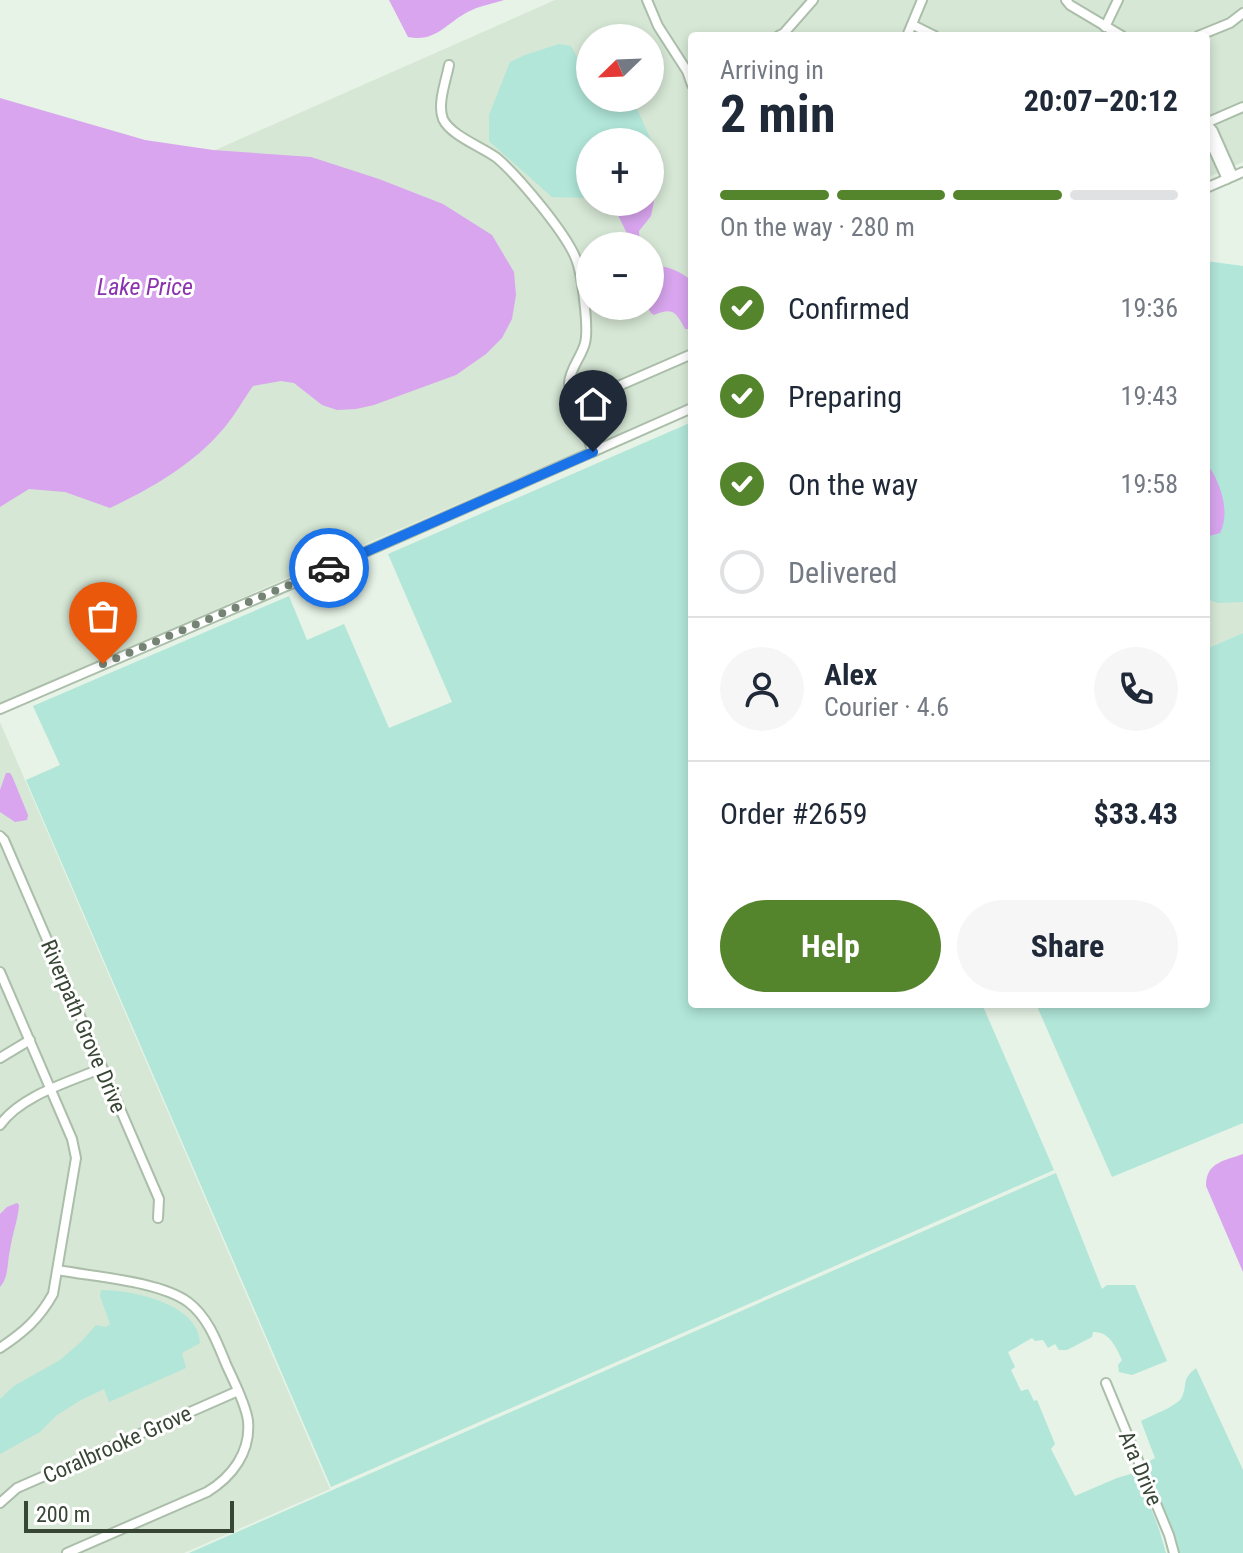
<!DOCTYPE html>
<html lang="en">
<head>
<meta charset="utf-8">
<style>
	body { margin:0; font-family:"Roboto Condensed",sans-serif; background:#f6f6f7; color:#1f2937; height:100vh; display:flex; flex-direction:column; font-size:30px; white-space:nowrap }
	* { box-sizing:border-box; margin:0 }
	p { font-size:26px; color:#747a83 }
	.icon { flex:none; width:44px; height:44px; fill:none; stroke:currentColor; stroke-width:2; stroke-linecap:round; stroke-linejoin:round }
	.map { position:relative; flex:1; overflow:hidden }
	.sheet { position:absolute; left:688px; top:32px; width:522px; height:976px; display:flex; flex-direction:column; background:#fff; border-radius:8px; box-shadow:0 4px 12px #0003 }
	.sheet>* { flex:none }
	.needle { width:52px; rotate:247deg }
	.tools { position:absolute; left:576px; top:24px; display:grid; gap:16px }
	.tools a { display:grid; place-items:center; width:88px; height:88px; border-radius:50%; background:#fff; box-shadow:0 4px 12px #0003; font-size:40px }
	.scale { position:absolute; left:24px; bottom:20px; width:210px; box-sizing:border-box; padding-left:8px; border:4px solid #384636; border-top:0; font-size:22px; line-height:28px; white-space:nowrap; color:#384636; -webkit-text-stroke:6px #fff; paint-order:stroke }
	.pin { position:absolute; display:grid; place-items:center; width:68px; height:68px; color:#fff; margin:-82px -34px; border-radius:50% 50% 50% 0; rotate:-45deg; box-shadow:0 0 8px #0007 }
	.pin .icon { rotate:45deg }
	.courier { position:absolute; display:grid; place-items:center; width:80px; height:80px; margin:-40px; border:6px solid #1a73e8; border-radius:50%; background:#fff; color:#222; box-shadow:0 2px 10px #0007 }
	.headline em { font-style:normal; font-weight:700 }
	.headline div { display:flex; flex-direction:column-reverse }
	.headline { display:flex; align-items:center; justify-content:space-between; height:136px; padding:0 32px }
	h1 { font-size:52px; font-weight:700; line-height:60px }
	.bar { display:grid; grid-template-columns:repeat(4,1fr); gap:12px 8px; align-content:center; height:96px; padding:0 32px }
	.bar i { height:10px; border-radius:6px; background:#e0e1e3 }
	.bar .current { background:#54842c }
	.bar p { grid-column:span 4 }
	.line { display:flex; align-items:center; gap:20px; padding:0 32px; border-top:2px solid #e0e1e3 }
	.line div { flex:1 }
	.round { display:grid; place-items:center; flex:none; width:84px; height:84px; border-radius:42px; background:#f6f6f7 }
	ol { padding:0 32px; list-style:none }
	li { display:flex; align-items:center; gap:24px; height:88px }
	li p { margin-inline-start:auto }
	li .icon { padding:8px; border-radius:50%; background:#54842c; color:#fff; stroke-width:4 }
	li:last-child { color:#747a83 }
	li i { width:44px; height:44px; border:4px solid #e0e1e3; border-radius:50% }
	.primary-button { display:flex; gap:16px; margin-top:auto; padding:16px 32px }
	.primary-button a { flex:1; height:92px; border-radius:48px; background:#54842c; color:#fff; font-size:32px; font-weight:700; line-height:92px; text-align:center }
	.primary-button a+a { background:#f6f6f7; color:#1f2937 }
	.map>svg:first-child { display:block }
	.residential { fill:#d6e7d5; fill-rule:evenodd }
	.green { fill:#b1e6d9 }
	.water { fill:#d8a5ee }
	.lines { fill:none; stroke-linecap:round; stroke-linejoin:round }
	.minor-casing { stroke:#abbeaa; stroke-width:12 }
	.minor { stroke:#fff; stroke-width:8 }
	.done { stroke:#758374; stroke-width:8; stroke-dasharray:0 14.4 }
	.route { stroke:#1a73e8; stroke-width:10 }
	.labels { text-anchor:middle; stroke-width:6; stroke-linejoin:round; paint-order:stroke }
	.street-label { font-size:22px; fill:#384636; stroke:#fff }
	.water-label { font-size:24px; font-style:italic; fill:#8b33af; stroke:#fff }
</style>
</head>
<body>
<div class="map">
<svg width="1243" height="1553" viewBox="0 0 1243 1553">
	<rect width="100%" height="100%" fill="#e7f3e7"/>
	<g class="residential">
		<path d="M555,0h688v162l-37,16v-142h-514v366l-692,301v-231l211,-320zM590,38h60v60h-60zM590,142h60v60h-60zM590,246h60v60h-60z"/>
		<polygon points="1206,338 1243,425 1243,633 1206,649"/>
		<polygon points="0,722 330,1489 184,1553 0,1553"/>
	</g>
	<g class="green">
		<polygon points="559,44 571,46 590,81 590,98 632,98 656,151 650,162 650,142 590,142 590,198 552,197 489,141 489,115 510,62 525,55"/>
		<path d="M1206,261l37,5v336l-25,1 -12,-4v-62l14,-4c9,-27 0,-47 -14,-71z"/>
		<polygon points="692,422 692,1004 982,1004 1054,1170 331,1487 26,780 60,765 33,706 289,596 307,640 344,624 389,728 452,702 388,554"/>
		<polygon points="1243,633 1243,1123 1112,1177 1036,1004 1206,1004 1206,649"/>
		<path d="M1056,1173l46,116 5,-4h28l32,76 -35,14 -13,-3 -1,-7 4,-5c-6,-13 -13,-29 -29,-28l-1,5 -25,13h-8l-4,-6 -7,4 -5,-8 -8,1 -3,-3 -24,14 7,15 -4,3 10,21 7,-2 6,12 3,-1 18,44 -4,5 24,47 42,-18 20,-6 22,57 7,24h-977z"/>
		<path d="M101,1290c32,0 98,14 99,53l-18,10 4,15 -77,34 -5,-13 -23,11 -24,15 -17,17 -40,22v-55l14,-13 46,-26 22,-19 14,-16 10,2 4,-3 -10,-28z"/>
		<path d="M1196,1368l47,102v83h-66l-11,-37 -22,-52 11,-6 -14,-37c9,-5 37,-15 41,-24 6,-14 -1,-17 14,-29z"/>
	</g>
	<g class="water">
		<path d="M389,0h115c-11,4 -22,5 -32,10 -24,10 -34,33 -64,27z"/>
		<path d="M0,98l145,42 68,10 98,7 68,22 64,25 49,31 22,37 2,23 -4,24 -10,19 -16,16 -30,21 -82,30 -18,4 -19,1 -15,-5 -28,-22 -13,-2 -28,5c-10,14 -18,29 -29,42 -30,36 -72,60 -114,80l-45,-16 -36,-3 -29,18z"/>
		<polygon points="654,185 656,191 651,216 639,231 640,246 633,246 615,209 615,205 618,202 650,202 650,187"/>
		<path d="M650,263l3,2c16,2 26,5 39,16v41l-4,7h-3c-9,-17 -12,-22 -31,-14l-3,-2 -4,-7h3z"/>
		<path d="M1206,462c14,19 25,50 14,71l-14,4z"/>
		<polygon points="6,773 10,773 12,776 28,815 27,820 15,822 0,812 0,790"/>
		<path d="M1243,1154v118l-37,-86c0,-24 18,-25 37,-32z"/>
		<path d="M17,1203l2,2c-1,15 -7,30 -9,45 -3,13 -1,27 -10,37v-73l7,-7z"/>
	</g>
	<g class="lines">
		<g class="minor-casing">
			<g id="minor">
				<polyline points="647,0 658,26 687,71 692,85"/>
				<polyline points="1066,0 1070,5 1122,36"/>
				<polyline points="913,25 935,36"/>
				<polyline points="1105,27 1118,0"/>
				<polyline points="778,36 784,33 813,0"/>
				<polyline points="907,36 922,0"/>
				<polyline points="1198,36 1230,23 1243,13"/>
				<path d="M449,65c-3,16 -12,39 -6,54 7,16 39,28 54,39 21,18 69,75 79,101 6,15 13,69 9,84 -3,13 -15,25 -16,40 0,8 5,15 8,23 5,15 10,30 16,46"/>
				<polyline points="1206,123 1213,131 1233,176"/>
				<polyline points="1206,123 1243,107"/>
				<polyline points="1206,124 1207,135 1227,179"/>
				<polyline points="1206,188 1243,172"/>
				<polyline points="577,404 692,354"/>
				<polyline points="581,412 591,426 601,448"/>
				<polyline points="0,709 361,554 692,408"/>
				<polyline points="0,836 4,840 159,1199 158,1218"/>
				<path d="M0,972l72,167 4,19 -23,136c-14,25 -29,38 -53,54"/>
				<polyline points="0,1058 30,1040"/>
				<path d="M0,1125c21,-30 70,-43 102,-57"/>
				<path d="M58,1270c36,7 101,11 130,32 20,15 29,40 38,62 7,16 20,40 22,57 3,31 -16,56 -41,71l-140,61"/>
				<polyline points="1106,1383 1169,1535 1174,1553"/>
				<polyline points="0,1503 17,1488 238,1391"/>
			</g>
		</g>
		<use href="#minor" class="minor"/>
	</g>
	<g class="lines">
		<polyline class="done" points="103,664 329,568"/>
		<polyline class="route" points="329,568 593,452"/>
	</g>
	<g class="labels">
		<g class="street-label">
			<text transform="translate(84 1026) rotate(67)" y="8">Riverpath Grove Drive</text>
			<text transform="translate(117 1444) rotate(-24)" y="8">Coralbrooke Grove</text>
			<text transform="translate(1141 1468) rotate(67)" y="8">Ara Drive</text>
		</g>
		<g class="water-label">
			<text x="145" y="295">Lake Price</text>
		</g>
	</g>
</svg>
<div class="tools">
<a><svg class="needle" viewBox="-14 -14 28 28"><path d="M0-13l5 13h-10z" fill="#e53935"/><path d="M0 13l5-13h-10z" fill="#747a83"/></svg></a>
<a>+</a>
<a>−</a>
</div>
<div class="scale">200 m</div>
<div class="pin" style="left:103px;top:664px;background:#ea580c"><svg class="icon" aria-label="bag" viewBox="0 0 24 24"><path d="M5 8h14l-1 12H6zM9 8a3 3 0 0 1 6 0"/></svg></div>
<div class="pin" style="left:593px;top:452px;background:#1f2937"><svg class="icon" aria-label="home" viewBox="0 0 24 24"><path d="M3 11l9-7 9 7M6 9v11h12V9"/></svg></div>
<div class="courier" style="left:329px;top:568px"><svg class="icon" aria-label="car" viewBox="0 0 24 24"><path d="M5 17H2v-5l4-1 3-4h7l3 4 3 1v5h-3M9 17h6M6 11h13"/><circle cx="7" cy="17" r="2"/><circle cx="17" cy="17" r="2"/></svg></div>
<section class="sheet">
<div class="headline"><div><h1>2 min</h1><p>Arriving in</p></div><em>20:07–20:12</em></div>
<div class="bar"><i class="current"></i><i class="current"></i><i class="current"></i><i></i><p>On the way · 280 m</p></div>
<ol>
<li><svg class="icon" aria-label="check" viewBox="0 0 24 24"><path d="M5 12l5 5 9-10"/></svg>Confirmed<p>19:36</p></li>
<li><svg class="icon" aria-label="check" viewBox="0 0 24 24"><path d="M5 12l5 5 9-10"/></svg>Preparing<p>19:43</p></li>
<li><svg class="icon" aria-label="check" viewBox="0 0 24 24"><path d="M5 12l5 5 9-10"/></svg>On the way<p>19:58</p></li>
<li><i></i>Delivered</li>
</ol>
<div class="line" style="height:144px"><a class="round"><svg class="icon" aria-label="person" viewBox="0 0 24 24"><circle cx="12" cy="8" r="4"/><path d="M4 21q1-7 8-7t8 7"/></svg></a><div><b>Alex</b><p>Courier · 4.6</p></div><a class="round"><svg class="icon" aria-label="phone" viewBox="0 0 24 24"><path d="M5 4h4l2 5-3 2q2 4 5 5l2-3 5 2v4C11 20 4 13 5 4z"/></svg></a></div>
<div class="line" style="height:104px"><div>Order #2659</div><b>$33.43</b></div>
<div class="primary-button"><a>Help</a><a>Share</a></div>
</section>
</div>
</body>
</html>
